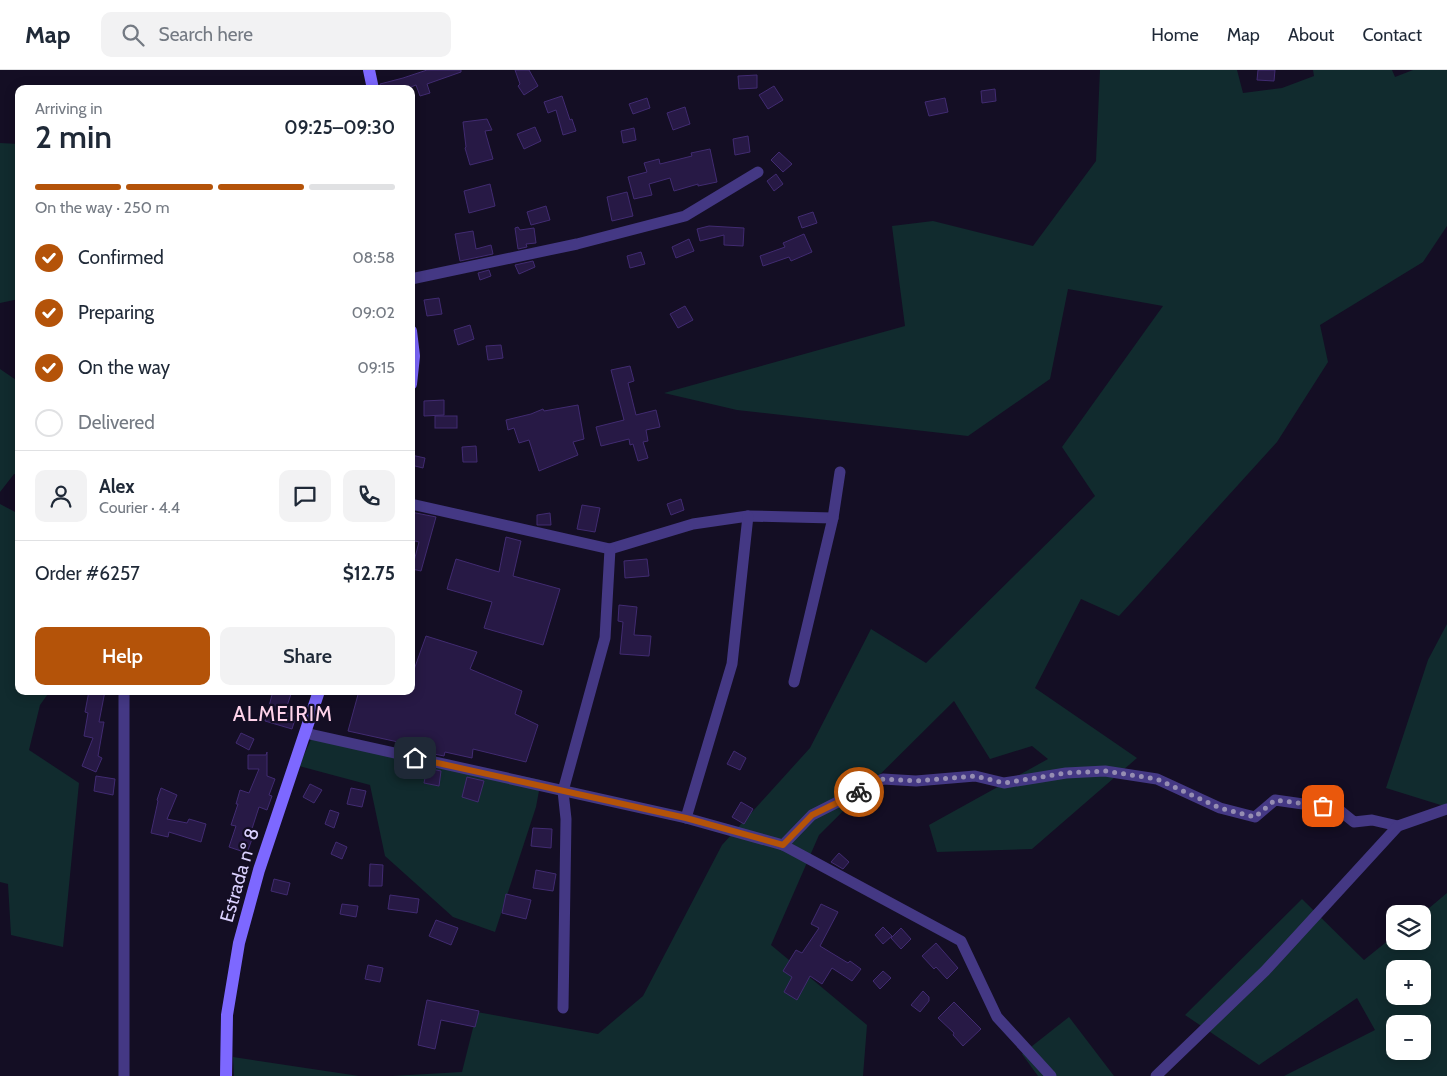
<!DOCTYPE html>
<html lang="en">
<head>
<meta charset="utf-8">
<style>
	body { margin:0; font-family:Cabin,sans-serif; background:#f2f2f3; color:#1f2937; height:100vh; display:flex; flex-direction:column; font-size:19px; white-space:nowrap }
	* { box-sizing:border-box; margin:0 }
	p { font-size:16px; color:#747a83 }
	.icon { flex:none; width:28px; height:28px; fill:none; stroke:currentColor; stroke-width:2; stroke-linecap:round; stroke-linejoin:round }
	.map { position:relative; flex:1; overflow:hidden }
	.panel { position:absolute; left:15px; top:15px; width:400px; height:610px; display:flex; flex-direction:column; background:#fff; border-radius:10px; box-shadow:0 2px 12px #0003 }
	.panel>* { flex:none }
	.controls { position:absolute; left:1386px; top:835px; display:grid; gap:10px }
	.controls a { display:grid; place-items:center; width:45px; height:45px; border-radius:10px; background:#fff; box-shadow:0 2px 12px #0003; font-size:25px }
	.pin { position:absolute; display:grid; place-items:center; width:42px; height:42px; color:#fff; margin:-21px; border-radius:10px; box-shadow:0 2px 8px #0006 }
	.courier { position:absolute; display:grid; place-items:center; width:50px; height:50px; margin:-25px; border:4px solid #b45309; border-radius:50%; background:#fff; color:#222; box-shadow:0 1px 6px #0007 }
	.summary em { font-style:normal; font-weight:600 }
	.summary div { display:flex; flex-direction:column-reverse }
	.summary { display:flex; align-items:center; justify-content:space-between; height:85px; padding:0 20px }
	h1 { font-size:32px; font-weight:600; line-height:38px }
	.bar { display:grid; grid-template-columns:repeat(4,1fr); gap:8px 5px; align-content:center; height:60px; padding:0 20px }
	.bar i { height:6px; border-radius:4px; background:#e0e1e3 }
	.bar .current { background:#b45309 }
	.bar p { grid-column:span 4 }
	.line { display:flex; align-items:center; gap:12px; padding:0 20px; border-top:1px solid #e0e1e3 }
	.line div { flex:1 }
	.round { display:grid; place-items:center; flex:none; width:52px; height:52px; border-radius:10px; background:#f2f2f3 }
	ol { padding:0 20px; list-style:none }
	li { display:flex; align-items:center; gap:15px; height:55px }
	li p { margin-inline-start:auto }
	li .icon { padding:5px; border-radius:50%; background:#b45309; color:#fff; stroke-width:4 }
	li:last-child { color:#747a83 }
	li i { width:28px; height:28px; border:2px solid #e0e1e3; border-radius:50% }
	.primary-button { display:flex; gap:10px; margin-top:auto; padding:10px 20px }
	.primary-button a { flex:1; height:58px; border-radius:10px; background:#b45309; color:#fff; font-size:20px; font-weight:600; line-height:58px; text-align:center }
	.primary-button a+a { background:#f2f2f3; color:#1f2937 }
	header { display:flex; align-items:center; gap:30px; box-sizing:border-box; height:70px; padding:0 25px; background:#fff; border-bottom:1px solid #e0e1e3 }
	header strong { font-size:24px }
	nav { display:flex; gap:28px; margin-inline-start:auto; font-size:18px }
	.search { width:350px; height:45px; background:#f2f2f3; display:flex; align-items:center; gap:12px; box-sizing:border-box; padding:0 18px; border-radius:10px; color:#747a83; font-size:19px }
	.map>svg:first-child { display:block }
	.green { fill:#112b2e; fill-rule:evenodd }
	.building { fill:#271945; stroke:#412b71 }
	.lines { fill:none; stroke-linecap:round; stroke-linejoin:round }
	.street { stroke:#443884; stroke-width:11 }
	.secondary { stroke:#7d68ff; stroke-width:12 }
	.done { stroke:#958db2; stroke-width:5; stroke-dasharray:0 9 }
	.route { stroke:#b45309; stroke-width:6 }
	.labels { text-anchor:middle; stroke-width:4.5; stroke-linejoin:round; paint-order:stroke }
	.street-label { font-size:19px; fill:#dbd1ff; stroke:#140e24 }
	.quarter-label { font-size:21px; letter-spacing:1px; fill:#ffd3ea; stroke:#140e24 }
</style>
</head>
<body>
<header>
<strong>Map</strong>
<div class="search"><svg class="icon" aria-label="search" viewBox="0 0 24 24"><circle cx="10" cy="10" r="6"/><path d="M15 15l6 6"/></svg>Search here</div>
<nav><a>Home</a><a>Map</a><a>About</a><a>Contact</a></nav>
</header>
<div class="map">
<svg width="1447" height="1006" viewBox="0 0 1447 1006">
	<rect width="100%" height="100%" fill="#140e24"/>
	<g class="green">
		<polygon points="1100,0 1237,0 1243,23 1282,18 1314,6 1313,0 1392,0 1395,7 1413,0 1447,0 1447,156 1423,192 1320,255 1328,292 1277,372 1119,546 1081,529 1035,618 1137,688 1032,779 937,782 929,755 1048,689 1032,676 990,689 954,631 819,765 771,875 867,955 863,1006 392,1006 462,1002 477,942 598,964 643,926 722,775 810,678 871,559 926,593 1095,426 1062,377 1163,236 1068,219 1050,309 968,366 737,340 664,323 905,256 892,156 933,151 1033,176 1096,91"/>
		<polygon points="0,73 19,74 19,229 0,233"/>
		<polygon points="0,299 19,312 19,405 14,404 0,422"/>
		<polygon points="0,434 19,444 19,621 50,621 40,635 29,680 79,713 63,877 11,865 8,814 0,812"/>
		<polygon points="1447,554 1447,737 1386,718 1428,590"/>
		<polygon points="314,663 541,710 536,737 495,862 453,847 385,786 370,715 299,696"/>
		<path d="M1447,823v183h-163l91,-46 -18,-32 -98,67 -74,-50 117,-116 62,61 31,-25v6h27v-27zM1395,899h27v27h-27zM1395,954h27v27h-27z"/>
		<polygon points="1069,947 1114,1006 1038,1006 1022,984"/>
		<polygon points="233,987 359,1006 234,1006"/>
	</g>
	<g class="building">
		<polygon points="427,0 461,0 461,2 427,14 430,23 420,26 416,15 406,19 381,19 380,14 403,8"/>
		<polygon points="515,0 529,0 538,16 524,25 518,16 520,14"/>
		<polygon points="1258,0 1275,0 1274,11 1257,10"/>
		<polygon points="757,5 757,18 739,19 738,6"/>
		<polygon points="774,16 783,30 768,39 759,25"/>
		<polygon points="995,19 996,31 982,33 981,21"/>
		<polygon points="562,26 570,50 572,49 576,61 563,65 556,40 548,43 544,32"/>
		<polygon points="647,28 650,38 633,44 629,34"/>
		<polygon points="945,28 948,42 929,46 925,32"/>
		<polygon points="685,37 690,54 673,60 667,43"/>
		<polygon points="487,49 492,60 485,61 493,89 470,95 465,78 466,77 463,52"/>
		<polygon points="535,57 541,71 524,79 517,64"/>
		<polygon points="634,58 636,70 623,73 621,61"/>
		<polygon points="748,66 750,82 735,85 733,69"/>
		<polygon points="710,79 717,112 698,116 698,114 674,121 670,108 649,114 652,125 634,129 628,107 647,102 644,93 659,89 660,94 692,86 691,83"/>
		<polygon points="779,82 792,94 783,102 771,90"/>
		<polygon points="776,104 783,114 774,121 767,111"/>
		<polygon points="490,114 495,136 469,143 464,121"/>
		<polygon points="627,122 633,146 612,151 607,127"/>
		<polygon points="546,136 550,150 531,155 527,142"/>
		<polygon points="813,142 817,153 802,158 798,147"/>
		<polygon points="709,156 744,158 743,176 724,175 724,165 700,171 697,159"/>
		<polygon points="518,157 520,160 534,158 536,173 526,174 527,177 518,179 515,158"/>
		<polygon points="473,161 476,179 491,175 493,184 460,191 455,164"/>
		<polygon points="804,164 812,182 791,191 789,187 763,196 760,186 785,177 783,173"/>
		<polygon points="689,169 694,181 676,188 672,177"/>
		<polygon points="641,182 645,194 630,198 627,186"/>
		<polygon points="533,191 535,197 519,204 515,195"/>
		<polygon points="489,200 491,206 480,210 478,203"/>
		<polygon points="439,228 442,244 427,246 424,230"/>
		<polygon points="685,236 693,250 678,258 670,244"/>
		<polygon points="470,255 474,269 458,275 454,260"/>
		<polygon points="501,275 503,288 488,290 486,276"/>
		<polygon points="630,296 634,311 628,313 636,345 656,340 660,357 646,360 648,371 643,372 648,388 638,391 633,374 630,375 629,369 601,376 596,357 624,350 611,300"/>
		<polygon points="444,330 444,345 424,346 424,331"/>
		<polygon points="578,335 584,369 573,372 578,385 539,401 529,370 519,373 514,358 508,360 506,350 531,344 543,339 544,341"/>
		<rect x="435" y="346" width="22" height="12"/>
		<polygon points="476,376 477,392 463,392 462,377"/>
		<polygon points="411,385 425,388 423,398 411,395"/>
		<polygon points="681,429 684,440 671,445 667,434"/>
		<polygon points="582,435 600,438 595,462 577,459"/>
		<polygon points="411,442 436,447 421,501 412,499 419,472 411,470"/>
		<polygon points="550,443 551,455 537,455 537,445"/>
		<polygon points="506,467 521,471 513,506 560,519 543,575 484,558 492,532 447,519 456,489 499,502"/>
		<polygon points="647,489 649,506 625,508 624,491"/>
		<polygon points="619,535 637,537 634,565 651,566 649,586 620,584 623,552 618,551"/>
		<polygon points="426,566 477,582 470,599 522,621 515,644 538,655 526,692 473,679 472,688 445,682 444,686 429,683 430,679 348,661 359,621 397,621 406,624 407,621 411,621 411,608"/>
		<polygon points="89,621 105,621 99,652 104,652 98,686 102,688 96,702 82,696 93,668 84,666 88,643 85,642"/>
		<polygon points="273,621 292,621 285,642 296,646 292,659 265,651"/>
		<polygon points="241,663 254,669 249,680 236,673"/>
		<polygon points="734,681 746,688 740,700 727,694"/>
		<polygon points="267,682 267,706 275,709 269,725 272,726 267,740 259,737 249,768 252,769 247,783 229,777 236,756 231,755 238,734 236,734 240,720 249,723 259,699 248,699 248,685 266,685"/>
		<polygon points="427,698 441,701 439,716 424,713"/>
		<polygon points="96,706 115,709 113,725 94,721"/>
		<polygon points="467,707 484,711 478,732 462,727"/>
		<polygon points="310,714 322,720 314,733 303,727"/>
		<polygon points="161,718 177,725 167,749 187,753 189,749 206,754 201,772 169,762 168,767 151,763 158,731 157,730"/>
		<polygon points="351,718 366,721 362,737 347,734"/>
		<polygon points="741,732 753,739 744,754 732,747"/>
		<polygon points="330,740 339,743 334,758 325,754"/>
		<polygon points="533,758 552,759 551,778 531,776"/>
		<polygon points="336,772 347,777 342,789 331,784"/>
		<polygon points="839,783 849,792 843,799 831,792"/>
		<polygon points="370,794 383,795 382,816 369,816"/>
		<polygon points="536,800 556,804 553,821 533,818"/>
		<polygon points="274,809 290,813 287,825 271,821"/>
		<polygon points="506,824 531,830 526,849 502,843"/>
		<polygon points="390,825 419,829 417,843 388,839"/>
		<polygon points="342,834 358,836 356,847 340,844"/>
		<polygon points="821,834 838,842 820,876 848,893 850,891 861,899 852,911 832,898 822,914 810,906 797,930 784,922 792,907 783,901 796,880 802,883 819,858 811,854"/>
		<polygon points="436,850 458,858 451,875 429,866"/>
		<polygon points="883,857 892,866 883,874 875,865"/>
		<polygon points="901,858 911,869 901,879 891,868"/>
		<polygon points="936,873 958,898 947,909 936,897 934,899 922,886"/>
		<polygon points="368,895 383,898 380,912 365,909"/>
		<polygon points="883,901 891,908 880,919 873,911"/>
		<polygon points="923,921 929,927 929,931 920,942 911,935"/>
		<polygon points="427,930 479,941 475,957 441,950 435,979 418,975"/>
		<polygon points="954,932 981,959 963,976 953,965 954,963 938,948"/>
	</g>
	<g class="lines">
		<g class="street">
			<polyline points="411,209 577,174 685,146 758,102"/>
			<polyline points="411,434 610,479 693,454 748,446 833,448"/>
			<polyline points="794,612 833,448 840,402"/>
			<polyline points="124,621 124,1006"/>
			<polyline points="305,663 686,748 783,775 961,871 997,947 1051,1006"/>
			<polyline points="686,748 732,594 748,446"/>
			<polyline points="783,775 812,745 883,709 916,711 975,706 1004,713 1066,703 1105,701 1157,709 1220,738 1255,747 1275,730 1338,739 1354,752 1372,750 1398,756"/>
			<polyline points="563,938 566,749 563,721 605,568 610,479"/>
			<polyline points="1156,1006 1265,901 1398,756 1447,739"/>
		</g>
		<g class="secondary">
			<polyline points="369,0 373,19"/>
			<polyline points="411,261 414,286 411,314"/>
			<polyline points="226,1006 227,945 239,873 259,800 319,621"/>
		</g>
	</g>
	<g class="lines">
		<polyline class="done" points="859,722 883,709 916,711 975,706 1004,713 1066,703 1105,701 1157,709 1220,738 1255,747 1275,730 1323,736"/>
		<polyline class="route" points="415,688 686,748 783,775 812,745 859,722"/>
	</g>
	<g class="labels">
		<g class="street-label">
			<text transform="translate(239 805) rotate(-74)" y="7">Estrada nº 8</text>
		</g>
		<g class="quarter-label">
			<text x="283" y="651">ALMEIRIM</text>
		</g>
	</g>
</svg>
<div class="controls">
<a><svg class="icon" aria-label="layers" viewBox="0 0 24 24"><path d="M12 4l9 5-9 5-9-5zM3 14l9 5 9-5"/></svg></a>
<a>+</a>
<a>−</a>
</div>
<div class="pin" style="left:1323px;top:736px;background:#ea580c"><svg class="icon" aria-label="bag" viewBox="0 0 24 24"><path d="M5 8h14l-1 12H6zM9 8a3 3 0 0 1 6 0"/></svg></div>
<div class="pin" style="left:415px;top:688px;background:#1f2937"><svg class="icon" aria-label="home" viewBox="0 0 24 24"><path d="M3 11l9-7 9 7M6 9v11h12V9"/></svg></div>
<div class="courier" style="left:859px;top:722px"><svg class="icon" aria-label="bike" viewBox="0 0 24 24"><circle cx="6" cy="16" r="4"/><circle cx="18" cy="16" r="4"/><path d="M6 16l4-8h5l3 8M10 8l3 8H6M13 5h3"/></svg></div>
<section class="panel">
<div class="summary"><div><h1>2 min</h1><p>Arriving in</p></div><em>09:25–09:30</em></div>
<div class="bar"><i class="current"></i><i class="current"></i><i class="current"></i><i></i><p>On the way · 250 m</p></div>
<ol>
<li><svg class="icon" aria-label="check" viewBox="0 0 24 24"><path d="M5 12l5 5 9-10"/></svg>Confirmed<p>08:58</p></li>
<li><svg class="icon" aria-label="check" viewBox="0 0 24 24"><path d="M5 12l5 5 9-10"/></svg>Preparing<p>09:02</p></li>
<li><svg class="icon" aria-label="check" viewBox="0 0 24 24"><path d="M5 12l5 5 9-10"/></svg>On the way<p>09:15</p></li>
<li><i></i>Delivered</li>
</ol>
<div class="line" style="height:90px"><a class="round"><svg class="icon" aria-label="person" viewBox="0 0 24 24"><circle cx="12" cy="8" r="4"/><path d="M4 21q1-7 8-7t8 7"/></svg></a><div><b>Alex</b><p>Courier · 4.4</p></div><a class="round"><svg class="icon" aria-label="chat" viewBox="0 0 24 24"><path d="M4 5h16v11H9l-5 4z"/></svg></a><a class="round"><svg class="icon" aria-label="phone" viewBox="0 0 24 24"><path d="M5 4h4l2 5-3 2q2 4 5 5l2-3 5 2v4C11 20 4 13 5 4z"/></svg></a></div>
<div class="line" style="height:65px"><div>Order #6257</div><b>$12.75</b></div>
<div class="primary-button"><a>Help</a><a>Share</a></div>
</section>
</div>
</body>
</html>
